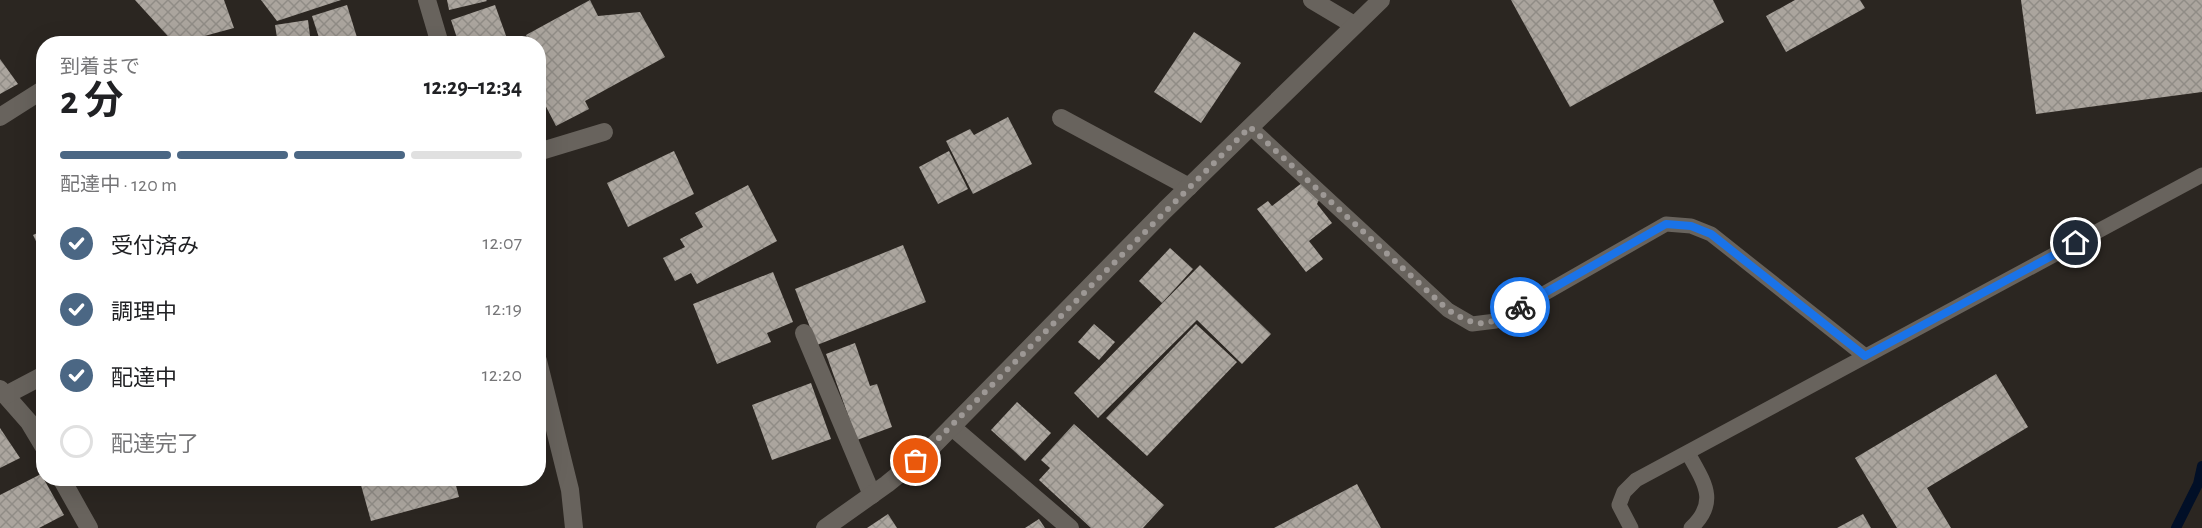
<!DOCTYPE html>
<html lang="ja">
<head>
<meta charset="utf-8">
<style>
	body { margin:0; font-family:"Alegreya Sans","Noto Sans JP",sans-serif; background:#f2f2f2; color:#202124; height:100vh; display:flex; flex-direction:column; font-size:22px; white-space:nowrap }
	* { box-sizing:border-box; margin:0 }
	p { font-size:20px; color:#757577 }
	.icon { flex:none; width:33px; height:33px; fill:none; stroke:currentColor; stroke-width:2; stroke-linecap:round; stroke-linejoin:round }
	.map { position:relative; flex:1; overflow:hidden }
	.side { position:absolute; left:36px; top:36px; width:510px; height:450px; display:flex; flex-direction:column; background:#fff; border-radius:24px; box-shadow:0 6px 24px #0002 }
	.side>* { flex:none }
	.pin { position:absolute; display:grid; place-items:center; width:51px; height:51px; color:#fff; margin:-26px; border:3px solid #fff; border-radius:50%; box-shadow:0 2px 6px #0007 }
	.courier { position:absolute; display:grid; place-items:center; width:60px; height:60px; margin:-30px; border:4px solid #1a73e8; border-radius:50%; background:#fff; color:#222; box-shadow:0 2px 8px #0007 }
	.summary em { font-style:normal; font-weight:700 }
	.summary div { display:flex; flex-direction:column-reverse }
	.summary { display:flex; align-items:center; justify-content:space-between; height:102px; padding:0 24px }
	h1 { font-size:39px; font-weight:700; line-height:45px }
	.bar { display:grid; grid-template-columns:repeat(4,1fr); gap:9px 6px; align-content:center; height:72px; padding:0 24px }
	.bar i { height:8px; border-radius:4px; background:#e0e0e0 }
	.bar .active { background:#4b6784 }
	.bar p { grid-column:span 4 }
	ol { padding:0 24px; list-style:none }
	li { display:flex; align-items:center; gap:18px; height:66px }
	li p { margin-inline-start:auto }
	li .icon { padding:6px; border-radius:50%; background:#4b6784; color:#fff; stroke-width:4 }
	li:last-child { color:#757577 }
	li i { width:33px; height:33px; border:3px solid #e0e0e0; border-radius:50% }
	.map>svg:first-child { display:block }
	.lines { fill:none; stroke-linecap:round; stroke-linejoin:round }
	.stream { stroke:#010f27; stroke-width:10 }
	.building { fill:url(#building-cross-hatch) }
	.service { stroke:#68635d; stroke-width:15 }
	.minor { stroke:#68635d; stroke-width:18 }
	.done { stroke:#9d9895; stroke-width:6; stroke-dasharray:0 10.8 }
	.route { stroke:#1a73e8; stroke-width:8 }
</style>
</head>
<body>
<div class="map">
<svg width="2202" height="528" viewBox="0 0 2202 528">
	<defs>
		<pattern id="building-cross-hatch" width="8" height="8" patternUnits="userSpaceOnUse" patternTransform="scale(1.5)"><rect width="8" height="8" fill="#aba59e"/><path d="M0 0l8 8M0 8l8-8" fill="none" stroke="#908c86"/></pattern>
	</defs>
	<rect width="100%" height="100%" fill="#2b2621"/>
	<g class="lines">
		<polyline class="stream" points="2176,528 2198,484 2202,466"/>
	</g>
	<g class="building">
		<polygon points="135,0 224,0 234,28 175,44"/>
		<polygon points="261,0 341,0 277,21"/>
		<polygon points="447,0 486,0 487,1 449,10"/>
		<polygon points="590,0 598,16 640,12 665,57 585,101 589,109 556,126 538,91 538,44 531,44 526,35"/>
		<polygon points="1511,0 1713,0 1724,22 1570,107"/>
		<polygon points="1795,0 1860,0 1865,8 1786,52 1766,16"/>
		<polygon points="2021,0 2202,0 2202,92 2036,114"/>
		<polygon points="347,5 359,44 321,44 312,16"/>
		<polygon points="495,5 509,44 459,44 451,20"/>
		<polygon points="308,20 311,44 278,44 275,25"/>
		<polygon points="1194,32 1241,63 1201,123 1154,92"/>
		<polygon points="0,59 18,84 0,94"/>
		<polygon points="1008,117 1032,164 973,194 946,141 970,129 974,135"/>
		<polygon points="674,151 694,194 628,227 607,183"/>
		<polygon points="949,151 968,189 938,204 919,167"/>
		<polygon points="1307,179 1321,196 1317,204 1332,223 1309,241 1323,259 1306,272 1257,209 1268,201 1272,206"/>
		<polygon points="748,185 777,241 697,284 691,273 675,281 663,258 685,247 680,239 703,227 695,213"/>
		<polygon points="44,230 44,258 33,235"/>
		<polygon points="903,245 926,302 817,345 795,289"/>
		<polygon points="1170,248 1193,269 1162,303 1139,281"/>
		<polygon points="1200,265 1271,334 1242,364 1197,320 1098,418 1074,393"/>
		<polygon points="773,272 793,322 767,333 771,342 717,364 693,304"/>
		<polygon points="1094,324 1115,342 1099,360 1078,342"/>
		<polygon points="1196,324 1237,362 1147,456 1106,418"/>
		<polygon points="855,343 870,386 877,384 892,427 857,440 826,354"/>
		<polygon points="1996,374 2028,427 1927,488 1951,528 1897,528 1855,458"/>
		<polygon points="811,383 831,439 772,460 752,405"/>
		<polygon points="1017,402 1051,433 1025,461 991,430"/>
		<polygon points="1074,424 1164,505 1143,528 1091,528 1039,480 1050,468 1041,460"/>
		<polygon points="0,428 20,458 0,468"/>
		<polygon points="41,474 64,515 39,528 0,528 0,495"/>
		<polygon points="359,478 454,478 459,497 371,521"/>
		<polygon points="1357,484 1381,528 1274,528"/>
		<polygon points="888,514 897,528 867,528"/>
		<polygon points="1863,514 1871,528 1837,528"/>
		<polygon points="1039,519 1045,528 1025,528"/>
	</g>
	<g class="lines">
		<g class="service">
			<polyline points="1250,127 1448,310 1472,324 1496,321 1666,224 1691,226 1711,234 1865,356"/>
			<path d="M1688,453c15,28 32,48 3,75"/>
			<polyline points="1631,528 1619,505 1624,492 1636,480 2202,175"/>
		</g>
		<g class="minor">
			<polyline points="427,0 440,44"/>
			<polyline points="1312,0 1354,25"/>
			<polyline points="0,117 44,89"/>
			<polyline points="1061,118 1189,187"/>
			<polyline points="538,152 604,132"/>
			<polyline points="804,333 872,495"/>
			<polyline points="538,361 570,490 574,528"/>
			<polyline points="0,389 29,422 44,447"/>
			<polyline points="6,395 44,375"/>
			<polyline points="952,427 1070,528"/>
			<polyline points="61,478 89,528"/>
			<polyline points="825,528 887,484 930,449 1165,210 1381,0"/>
		</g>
	</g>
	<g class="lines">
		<path class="done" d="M916,461l334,-334 198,183c33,20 39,16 72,-3"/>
		<polyline class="route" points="1520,307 1666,224 1691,226 1711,234 1865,356 2076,243"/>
	</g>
</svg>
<div class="pin" style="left:916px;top:461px;background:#ea580c"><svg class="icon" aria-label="bag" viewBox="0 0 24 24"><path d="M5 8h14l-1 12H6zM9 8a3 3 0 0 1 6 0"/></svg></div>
<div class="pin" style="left:2076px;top:243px;background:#1f2937"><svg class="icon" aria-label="home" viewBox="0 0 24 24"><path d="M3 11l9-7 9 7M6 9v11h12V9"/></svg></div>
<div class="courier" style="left:1520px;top:307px"><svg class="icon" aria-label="bike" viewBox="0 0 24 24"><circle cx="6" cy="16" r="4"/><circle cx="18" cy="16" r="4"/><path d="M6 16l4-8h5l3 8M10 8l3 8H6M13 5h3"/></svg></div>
<section class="side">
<div class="summary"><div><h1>2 分</h1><p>到着まで</p></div><em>12:29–12:34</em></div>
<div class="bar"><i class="active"></i><i class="active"></i><i class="active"></i><i></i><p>配達中 · 120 m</p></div>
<ol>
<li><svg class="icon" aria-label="check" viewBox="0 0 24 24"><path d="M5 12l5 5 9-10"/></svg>受付済み<p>12:07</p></li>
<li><svg class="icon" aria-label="check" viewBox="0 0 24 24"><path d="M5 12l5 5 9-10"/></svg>調理中<p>12:19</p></li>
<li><svg class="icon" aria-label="check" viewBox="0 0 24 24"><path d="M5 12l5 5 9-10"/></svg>配達中<p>12:20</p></li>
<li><i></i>配達完了</li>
</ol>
</section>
</div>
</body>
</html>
